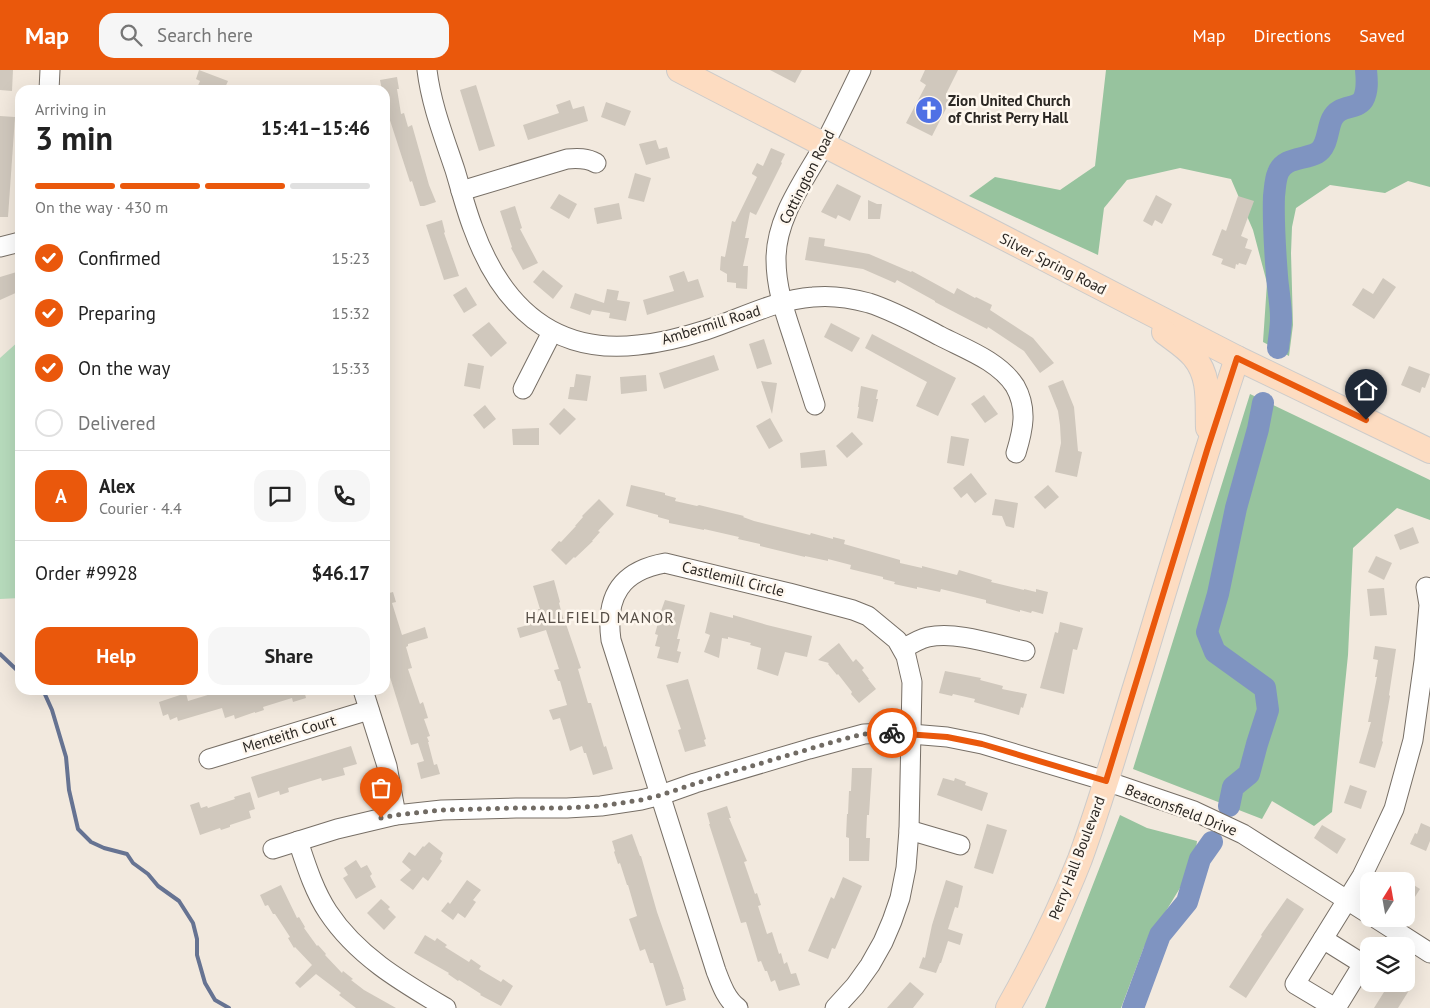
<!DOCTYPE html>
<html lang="en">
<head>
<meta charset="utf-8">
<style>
	body { margin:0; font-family:"PT Sans",sans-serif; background:#f6f6f6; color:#222; height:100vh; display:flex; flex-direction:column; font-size:19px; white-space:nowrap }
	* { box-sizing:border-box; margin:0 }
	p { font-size:16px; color:#767676 }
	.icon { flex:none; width:28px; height:28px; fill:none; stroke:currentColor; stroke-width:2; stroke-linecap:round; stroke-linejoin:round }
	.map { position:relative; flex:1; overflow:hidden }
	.drawer { position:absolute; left:15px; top:15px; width:375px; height:610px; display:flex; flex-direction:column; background:#fff; border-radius:15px; box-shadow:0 5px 20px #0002 }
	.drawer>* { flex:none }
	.needle { width:32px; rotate:11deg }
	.tools { position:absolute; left:1360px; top:802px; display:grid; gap:10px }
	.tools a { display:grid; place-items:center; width:55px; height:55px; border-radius:10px; background:#fff; box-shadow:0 5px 20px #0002; font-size:25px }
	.pin { position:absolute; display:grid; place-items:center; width:42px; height:42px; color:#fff; margin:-51px -21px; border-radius:50% 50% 50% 0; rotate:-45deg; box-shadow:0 0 5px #0007 }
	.pin .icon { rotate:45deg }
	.courier { position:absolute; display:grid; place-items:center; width:50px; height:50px; margin:-25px; border:4px solid #ea580c; border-radius:50%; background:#fff; color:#222; box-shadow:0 1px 6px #0007 }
	.head em { font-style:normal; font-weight:600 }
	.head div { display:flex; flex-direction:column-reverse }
	.head { display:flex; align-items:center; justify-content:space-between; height:85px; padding:0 20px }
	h1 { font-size:32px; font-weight:600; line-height:38px }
	.bar { display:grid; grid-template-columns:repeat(4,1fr); gap:8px 5px; align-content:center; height:60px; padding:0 20px }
	.bar i { height:6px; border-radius:4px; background:#e0e0e0 }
	.bar .selected { background:#ea580c }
	.bar p { grid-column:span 4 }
	.line { display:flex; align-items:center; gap:12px; padding:0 20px; border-top:1px solid #e0e0e0 }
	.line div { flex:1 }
	.round { display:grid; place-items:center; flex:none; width:52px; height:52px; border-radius:15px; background:#f6f6f6 }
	ol { padding:0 20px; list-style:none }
	li { display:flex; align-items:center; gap:15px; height:55px }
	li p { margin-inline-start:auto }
	li .icon { padding:5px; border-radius:50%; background:#ea580c; color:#fff; stroke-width:4 }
	li:last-child { color:#767676 }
	li i { width:28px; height:28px; border:2px solid #e0e0e0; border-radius:50% }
	.cta { display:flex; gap:10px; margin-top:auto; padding:10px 20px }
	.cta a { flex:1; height:58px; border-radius:15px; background:#ea580c; color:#fff; font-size:20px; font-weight:600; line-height:58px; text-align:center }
	.cta a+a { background:#f6f6f6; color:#222 }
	header { display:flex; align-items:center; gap:30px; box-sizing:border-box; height:70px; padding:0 25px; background:#ea580c; color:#fff }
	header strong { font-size:24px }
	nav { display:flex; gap:28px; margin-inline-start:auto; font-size:18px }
	.search { width:350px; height:45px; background:#f6f6f6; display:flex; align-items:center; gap:12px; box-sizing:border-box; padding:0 18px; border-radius:15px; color:#767676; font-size:19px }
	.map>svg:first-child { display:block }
	.green { fill:#b7dbbc }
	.forest { fill:#97c39e }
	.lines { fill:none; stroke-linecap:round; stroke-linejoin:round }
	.stream { stroke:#667392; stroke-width:4 }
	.river { stroke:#7f94c1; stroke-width:22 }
	.building { fill:#d0c8bd }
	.minor-casing { stroke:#776f66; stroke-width:21 }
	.major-casing { stroke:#cccbca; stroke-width:26 }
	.minor { stroke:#fff; stroke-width:19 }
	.major { stroke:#fddcc1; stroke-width:24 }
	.done { stroke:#716b64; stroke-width:5; stroke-dasharray:0 9 }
	.route { stroke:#ea580c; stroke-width:6 }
	.labels { text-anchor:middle; stroke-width:5; stroke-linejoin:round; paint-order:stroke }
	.poi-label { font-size:15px; font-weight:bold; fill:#2b2723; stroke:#fef7ee; text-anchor:start }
	.street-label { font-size:15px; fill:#2b2723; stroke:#fef7ee }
	.neighbourhood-label { font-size:16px; letter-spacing:1px; fill:#544c44; stroke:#fef7ee }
</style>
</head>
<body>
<header>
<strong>Map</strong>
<div class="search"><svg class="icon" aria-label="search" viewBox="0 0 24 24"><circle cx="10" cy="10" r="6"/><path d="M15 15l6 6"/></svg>Search here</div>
<nav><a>Map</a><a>Directions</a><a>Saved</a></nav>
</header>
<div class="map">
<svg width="1430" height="938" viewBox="0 0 1430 938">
	<rect width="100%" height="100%" fill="#f2e9de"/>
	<polygon class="green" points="20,270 20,528 0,529 0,288"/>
	<g class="forest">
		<polygon points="1106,0 1430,0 1430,117 1408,111 1385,123 1330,115 1296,138 1292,157 1291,183 1293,255 1289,286 1263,272 1267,213 1253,160 1231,109 1180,98 1127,110 1104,138 1098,185 969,126 995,107 1060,120 1095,96"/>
		<polygon points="1250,324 1430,410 1430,450 1397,438 1353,478 1348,585 1332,742 1314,756 1272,731 1262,749 1133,699"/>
		<polygon points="1120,745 1147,758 1197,771 1194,795 1144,877 1121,938 1045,938"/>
	</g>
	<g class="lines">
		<g class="stream">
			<polyline points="0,584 20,603"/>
			<polyline points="43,620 52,640 66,687 69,720 78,759 91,772 104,778 127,784 133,793 148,804 158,816 179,831 193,853 197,869 197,885 205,913 215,930 229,938"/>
		</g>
		<g class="river">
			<path d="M1278,278c1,-10 3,-20 3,-30 0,-14 -3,-28 -4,-42 -2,-26 -4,-54 -3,-80 1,-7 1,-16 4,-23 6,-16 26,-13 39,-20 11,-6 10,-24 15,-34 7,-15 24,-9 31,-19 5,-9 4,-20 3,-30"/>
			<polyline points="1229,736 1233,717 1249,704 1257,674 1268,640 1265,618 1215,582 1207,562 1218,524 1236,438 1258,359 1263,333"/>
			<polyline points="1133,938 1160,865 1187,832 1200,789 1212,772"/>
		</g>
	</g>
	<g class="building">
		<polygon points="0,0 13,0 12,21 0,20"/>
		<polygon points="199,0 228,11 224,20 196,20 200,11 196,9"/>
		<polygon points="770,0 802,0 795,13"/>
		<polygon points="925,0 958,0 946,24 952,27 932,66 906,53 926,15 920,11"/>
		<polygon points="397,7 399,19 397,19 401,44 404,43 408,57 412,55 429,115 436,132 424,136 420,136 412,111 410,112 385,35 385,20 382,20 380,10"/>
		<polygon points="476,15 495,76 479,81 460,20"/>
		<polygon points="570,30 573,39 584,36 588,51 528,70 523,55 559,43 556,35"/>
		<polygon points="606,32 631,41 625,56 601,47"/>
		<polygon points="0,46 15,47 8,147 0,147"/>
		<polygon points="656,70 659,79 667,77 670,88 646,95 639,74"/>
		<polygon points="771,78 785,84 781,92 782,93 756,145 750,142 745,168 749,168 743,196 748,196 747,219 736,218 736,213 727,212 727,204 720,200 721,186 725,187 732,151 735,152 757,107 752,104 752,103 757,93 763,96"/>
		<polygon points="635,103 651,108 644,132 628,128"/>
		<polygon points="837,114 861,126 850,151 838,145 836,149 821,142"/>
		<polygon points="559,124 577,134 569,149 550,138"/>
		<polygon points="1156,125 1172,134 1162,154 1155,150 1152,156 1143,151"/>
		<polygon points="1238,126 1254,131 1241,166 1248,169 1245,178 1252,180 1246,195 1239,193 1238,195 1236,194 1235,199 1221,194 1223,189 1212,185 1222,159 1226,161"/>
		<polygon points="868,130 877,134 882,134 880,149 868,149"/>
		<polygon points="619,133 622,149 597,154 594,138"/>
		<polygon points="515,136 522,158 520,159 538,193 523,200 511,178 512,177 500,141"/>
		<polygon points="442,150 445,162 444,163 459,206 444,210 426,155"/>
		<polygon points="809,167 825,169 824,176 869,184 911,202 912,201 954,224 957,218 975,228 976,227 992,235 990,240 1033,268 1054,293 1040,303 1024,281 988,257 987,259 958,244 935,232 935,231 897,210 895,213 863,199 805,190"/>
		<polygon points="543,200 563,216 553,229 533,212"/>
		<polygon points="20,201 20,221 0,230 0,207"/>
		<polygon points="684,201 688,212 698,209 704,227 647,245 643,230 674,221 669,206"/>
		<polygon points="1383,208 1396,217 1374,249 1352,235 1363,218 1373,224"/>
		<polygon points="466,217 477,235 464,243 453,225"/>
		<polygon points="607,219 619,221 617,230 630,232 626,251 609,248 610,243 592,240 590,245 570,238 575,223 604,233"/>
		<polygon points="489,252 507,273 491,287 472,265"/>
		<polygon points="831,253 860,268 852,282 824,267"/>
		<polygon points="872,264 956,308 938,346 916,336 927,312 865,278"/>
		<polygon points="764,269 772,294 757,299 749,274"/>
		<polygon points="714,285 719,300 664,319 659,303"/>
		<polygon points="468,293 484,296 480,319 464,316"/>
		<polygon points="1409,296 1430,304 1425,318 1422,317 1420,323 1401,315"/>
		<polygon points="576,304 591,306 587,331 568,329 570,317 574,317"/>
		<polygon points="646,305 647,321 621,324 620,307"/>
		<polygon points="1063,310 1074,337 1078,381 1082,382 1077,407 1055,402 1061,373 1060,355 1058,341 1048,316"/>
		<polygon points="761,311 777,313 772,344"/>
		<polygon points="861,316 878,320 876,329 878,329 873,352 857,348 859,337 858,337"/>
		<polygon points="984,325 998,344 985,353 971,334"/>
		<polygon points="485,335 496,349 484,359 473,345"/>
		<polygon points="564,338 576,349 560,365 549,354"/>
		<polygon points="770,348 783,371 769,379 756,356"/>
		<polygon points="539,358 539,375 513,375 512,359"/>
		<polygon points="852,362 863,374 847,388 836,376"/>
		<polygon points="951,366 969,369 964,396 947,393"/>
		<polygon points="825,380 827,396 801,398 800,383"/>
		<polygon points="971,403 987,424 975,433 967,423 961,428 953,418"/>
		<polygon points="631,415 665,423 665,425 676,428 675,431 697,436 699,435 744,446 743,447 754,451 810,465 811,463 833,469 833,467 845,470 844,474 900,490 900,493 922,498 922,496 957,505 959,500 992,510 991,512 1024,520 1024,519 1036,522 1036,519 1048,522 1043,544 1032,541 1031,543 1020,540 1020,542 1009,539 986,533 986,530 941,519 940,522 917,517 917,519 894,514 895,512 883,509 883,507 850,499 851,495 828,489 828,491 805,486 805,487 760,476 760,474 738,469 739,467 704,459 704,460 669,453 669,450 658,447 658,445 626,436"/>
		<polygon points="1048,415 1059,427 1045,439 1034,427"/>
		<polygon points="599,429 614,444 598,461 600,462 592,471 593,471 575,488 574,487 566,495 551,480 559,471 561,472 576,456 575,456 583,447 582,446"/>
		<polygon points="995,429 1018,433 1014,458 1006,456 1002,446 992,445"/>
		<polygon points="1413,457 1419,473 1400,480 1394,465"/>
		<polygon points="1376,486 1392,493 1384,510 1368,502"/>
		<polygon points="554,510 560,532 559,533 565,555 566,554 581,598 578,599 588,633 591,633 604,677 606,676 613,699 593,705 586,683 584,683 582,676 570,681 560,648 553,650 549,640 567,635 560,611 558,611 554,600 559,599 546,560 520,568 517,558 542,551 538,539 540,539 533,516"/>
		<polygon points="1384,518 1387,545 1370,546 1367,519"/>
		<polygon points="385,519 387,519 389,523 393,522 396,532 392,533 402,565 425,557 428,568 408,574 408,576 406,577 412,598 408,599 420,634 423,632 428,648 424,649 430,666 427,667 429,672 428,672 434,695 437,694 440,704 421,709 417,693 424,691 418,673 411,675 385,591"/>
		<polygon points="665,530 685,535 677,569 680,569 677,581 681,582 678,593 657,588 660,577 655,576 658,565 655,564 658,553 656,552 659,541 661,541"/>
		<polygon points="710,542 733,548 733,545 767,555 812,566 807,587 785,582 778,606 757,599 761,578 750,575 751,573 728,567 728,569 722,568 719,588 704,582 710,565 705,563"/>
		<polygon points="1060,552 1083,558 1077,580 1073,579 1064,624 1040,618 1055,562 1058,563"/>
		<polygon points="839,573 853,592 856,589 864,598 862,600 869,609 868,609 876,619 859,633 851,624 852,622 838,604 837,605 828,594 829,593 818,590"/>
		<polygon points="1375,576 1396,579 1389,625 1390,626 1382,671 1383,672 1375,698 1359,693 1371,652 1368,652 1377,607 1375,607 1378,590 1373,589"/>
		<polygon points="945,601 981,608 980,610 1003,616 1002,619 1027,624 1023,638 1021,637 1019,645 974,632 975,629 953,624 952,626 939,623"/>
		<polygon points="688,609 706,669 704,670 706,676 685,682 678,660 681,659 666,615"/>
		<polygon points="224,620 234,620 236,624 249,620 309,620 309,622 305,624 306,628 293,632 292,628 263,637 264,640 255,643 255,642 235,649 234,645 225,648 222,638 178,651 177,647 170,650 168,644 163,646 159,632 186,623 188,631"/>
		<polygon points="351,676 357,694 343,698 345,705 322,711 321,708 288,718 289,722 280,725 279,721 258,728 251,707"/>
		<polygon points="852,698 872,698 869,745 867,745 866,768 870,768 869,791 849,791 849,768 846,767 847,744 848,744 849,721 851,721"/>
		<polygon points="943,708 954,711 955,708 966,712 965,715 988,723 982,741 937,725"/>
		<polygon points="1350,715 1367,721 1361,739 1344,733"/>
		<polygon points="250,722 255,739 249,741 251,748 230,755 230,757 221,760 220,758 200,765 190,735 199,732 201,738 207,736 208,738 235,729 234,727"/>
		<polygon points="727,736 731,748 729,748 747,791 744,792 755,824 757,823 761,835 758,836 767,864 772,862 779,884 781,883 784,894 787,892 791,904 796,903 800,915 779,921 775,910 771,912 767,901 765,901 761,891 758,892 746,852 741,853 709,754 710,754 707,743"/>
		<polygon points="1421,753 1430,757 1430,771 1426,781 1410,774 1415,763 1417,764"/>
		<polygon points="987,754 1007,760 993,804 974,798"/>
		<polygon points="1322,755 1346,769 1337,784 1314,768"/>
		<polygon points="632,764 640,786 641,786 657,842 684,919 683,919 686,930 666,936 653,893 650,893 645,879 640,881 629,849 637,846 628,815 627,815 620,793 618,794 614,782 615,781 612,771"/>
		<polygon points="429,772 443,783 440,789 442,791 428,811 423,807 413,820 400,810 411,800 402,792 409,782 415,786 423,776 424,777"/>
		<polygon points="356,790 361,798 367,795 372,804 370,806 376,817 356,829 343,808 348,805 344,798"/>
		<polygon points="843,807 862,816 835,879 832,878 828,889 808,881 831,827 834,829"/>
		<polygon points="467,810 481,820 473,830 476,832 465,848 458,843 453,850 441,841 448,832 450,834"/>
		<polygon points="946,810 963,816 958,838 955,837 948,859 963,864 960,875 948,871 941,893 940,893 936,903 919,898 923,887 925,888 932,855"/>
		<polygon points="1406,810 1420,819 1406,841"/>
		<polygon points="281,815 297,848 299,847 305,857 304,858 317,876 318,875 326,884 325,885 342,903 343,901 353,909 351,910 364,920 396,938 356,938 339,925 341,923 316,904 300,918 295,913 312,895 295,877 294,878 288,868 290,867 275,844 273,844 268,835 265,836 260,825"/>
		<polygon points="1287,828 1304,839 1246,928 1229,917 1262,866 1261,865"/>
		<polygon points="381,829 390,837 388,839 396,847 384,860 367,843"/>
		<polygon points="425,865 435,871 437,868 447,875 445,877 469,892 471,889 481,896 479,899 501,912 503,909 513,916 501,936 480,925 481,924 459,910 458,911 448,904 449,903 414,883"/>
		<polygon points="910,912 924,924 913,938 887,938"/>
		<polygon points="1389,914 1413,914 1398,938 1374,938"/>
	</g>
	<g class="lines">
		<g class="minor-casing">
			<g id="minor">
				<path d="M427,0c4,34 17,67 28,100 6,20 11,40 18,58 28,77 79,127 165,117 23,-2 46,-8 68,-15 36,-12 69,-30 107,-33 19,-2 38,1 56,6 25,8 48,21 71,33 25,13 59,25 75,50 13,23 8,44 1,67"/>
				<polyline points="49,20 50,0"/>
				<path d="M461,121l106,-32c11,-1 20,-1 29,4"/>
				<polyline points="0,177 20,172"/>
				<polyline points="523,319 552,262"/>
				<path d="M815,335c-7,-21 -14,-43 -21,-65 -9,-27 -18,-52 -18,-81 0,-42 29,-79 48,-114 13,-25 25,-50 37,-75"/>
				<path d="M903,579c8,-5 16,-10 25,-12 30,-6 68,8 97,14"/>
				<polyline points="363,620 387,696 396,745"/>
				<polyline points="209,689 369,640"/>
				<polyline points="909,760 960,775"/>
				<path d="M298,771c8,24 16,50 30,71 29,44 74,70 118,96"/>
				<polyline points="273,779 337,759 396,745 442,740 516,738 567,738 601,736 641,730 661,725 695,713 809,679 864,664 885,663 911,664 947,667 982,674 1106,711 1194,741 1243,764 1369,844"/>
				<polyline points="1377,849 1430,883"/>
				<polyline points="1323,869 1363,894 1336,938"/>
				<path d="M738,938c-12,-9 -17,-24 -22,-37l-105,-331c-6,-44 10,-69 54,-77l124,30 64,17 15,6 29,24 9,16 6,26 -3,148 -3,38 -6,30 -8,23 -9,21 -13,23 -15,21 -20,22"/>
				<polyline points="1335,938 1295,914 1362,806 1379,771 1394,739 1413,670 1424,591 1429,535 1426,517"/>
			</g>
		</g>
		<g class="major-casing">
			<g id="major">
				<polyline points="679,0 1237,288 1430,381"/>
				<path d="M1164,262c10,8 22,15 30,25 17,20 13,47 14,71"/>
				<path d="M1008,938c27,-48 52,-98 72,-149 23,-63 41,-127 61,-191 31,-103 62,-207 96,-310"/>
			</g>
		</g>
		<use href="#minor" class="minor"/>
		<use href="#major" class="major"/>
	</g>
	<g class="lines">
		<polyline class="done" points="381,748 396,745 442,740 516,738 567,738 601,736 641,730 661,725 718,706 843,669 864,664 892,663"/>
		<polyline class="route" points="892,663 947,667 982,674 1106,711 1208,377 1237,288 1366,350"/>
	</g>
	<defs>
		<g id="church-disc" transform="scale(1.4375)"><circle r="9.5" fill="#4f71e5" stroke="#fef7ee"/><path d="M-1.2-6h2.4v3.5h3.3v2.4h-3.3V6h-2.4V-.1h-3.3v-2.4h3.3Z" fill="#fff"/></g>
	</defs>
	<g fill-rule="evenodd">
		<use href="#church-disc" x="929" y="40"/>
	</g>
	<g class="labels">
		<g class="poi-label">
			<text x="948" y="36">Zion United Church<tspan x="948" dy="17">of Christ Perry Hall</tspan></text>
		</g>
		<g class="street-label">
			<text transform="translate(807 107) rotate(-63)" y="5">Cottington Road</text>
			<text transform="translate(1053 194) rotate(27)" y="5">Silver Spring Road</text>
			<text transform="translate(711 255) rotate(-17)" y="5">Ambermill Road</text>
			<text transform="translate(733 509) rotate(14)" y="5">Castlemill Circle</text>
			<text transform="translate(289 664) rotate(-17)" y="5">Menteith Court</text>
			<text transform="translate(1181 740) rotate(21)" y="5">Beaconsfield Drive</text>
			<text transform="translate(1077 788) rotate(-69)" y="5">Perry Hall Boulevard</text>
		</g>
		<g class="neighbourhood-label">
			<text x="600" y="553">HALLFIELD MANOR</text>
		</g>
	</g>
</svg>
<div class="tools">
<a><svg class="needle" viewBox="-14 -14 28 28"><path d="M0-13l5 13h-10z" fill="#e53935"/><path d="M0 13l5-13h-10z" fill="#767676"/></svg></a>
<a><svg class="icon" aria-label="layers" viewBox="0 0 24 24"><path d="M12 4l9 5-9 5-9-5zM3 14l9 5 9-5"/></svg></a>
</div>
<div class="pin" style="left:381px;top:748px;background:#ea580c"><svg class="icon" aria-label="bag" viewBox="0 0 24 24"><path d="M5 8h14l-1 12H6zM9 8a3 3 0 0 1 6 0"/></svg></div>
<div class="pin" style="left:1366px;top:350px;background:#1f2937"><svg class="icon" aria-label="home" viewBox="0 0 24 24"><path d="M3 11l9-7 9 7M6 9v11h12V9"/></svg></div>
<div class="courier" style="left:892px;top:663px"><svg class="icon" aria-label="bike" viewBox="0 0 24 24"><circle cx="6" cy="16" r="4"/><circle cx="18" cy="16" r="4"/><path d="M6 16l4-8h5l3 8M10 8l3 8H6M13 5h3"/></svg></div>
<section class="drawer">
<div class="head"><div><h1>3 min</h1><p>Arriving in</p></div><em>15:41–15:46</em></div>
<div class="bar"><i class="selected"></i><i class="selected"></i><i class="selected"></i><i></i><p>On the way · 430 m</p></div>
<ol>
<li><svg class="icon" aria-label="check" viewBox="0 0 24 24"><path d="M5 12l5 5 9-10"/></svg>Confirmed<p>15:23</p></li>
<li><svg class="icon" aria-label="check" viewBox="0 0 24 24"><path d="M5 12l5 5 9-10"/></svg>Preparing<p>15:32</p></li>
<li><svg class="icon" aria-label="check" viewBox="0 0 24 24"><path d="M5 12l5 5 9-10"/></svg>On the way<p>15:33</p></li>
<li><i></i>Delivered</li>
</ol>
<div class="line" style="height:90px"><b class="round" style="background:#ea580c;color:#fff">A</b><div><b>Alex</b><p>Courier · 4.4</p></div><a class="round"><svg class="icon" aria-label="chat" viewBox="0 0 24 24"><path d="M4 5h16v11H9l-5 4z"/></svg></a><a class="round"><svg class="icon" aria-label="phone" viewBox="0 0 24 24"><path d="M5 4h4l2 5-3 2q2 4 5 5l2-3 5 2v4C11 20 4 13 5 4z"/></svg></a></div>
<div class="line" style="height:65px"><div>Order #9928</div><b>$46.17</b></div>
<div class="cta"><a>Help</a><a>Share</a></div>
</section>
</div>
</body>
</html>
